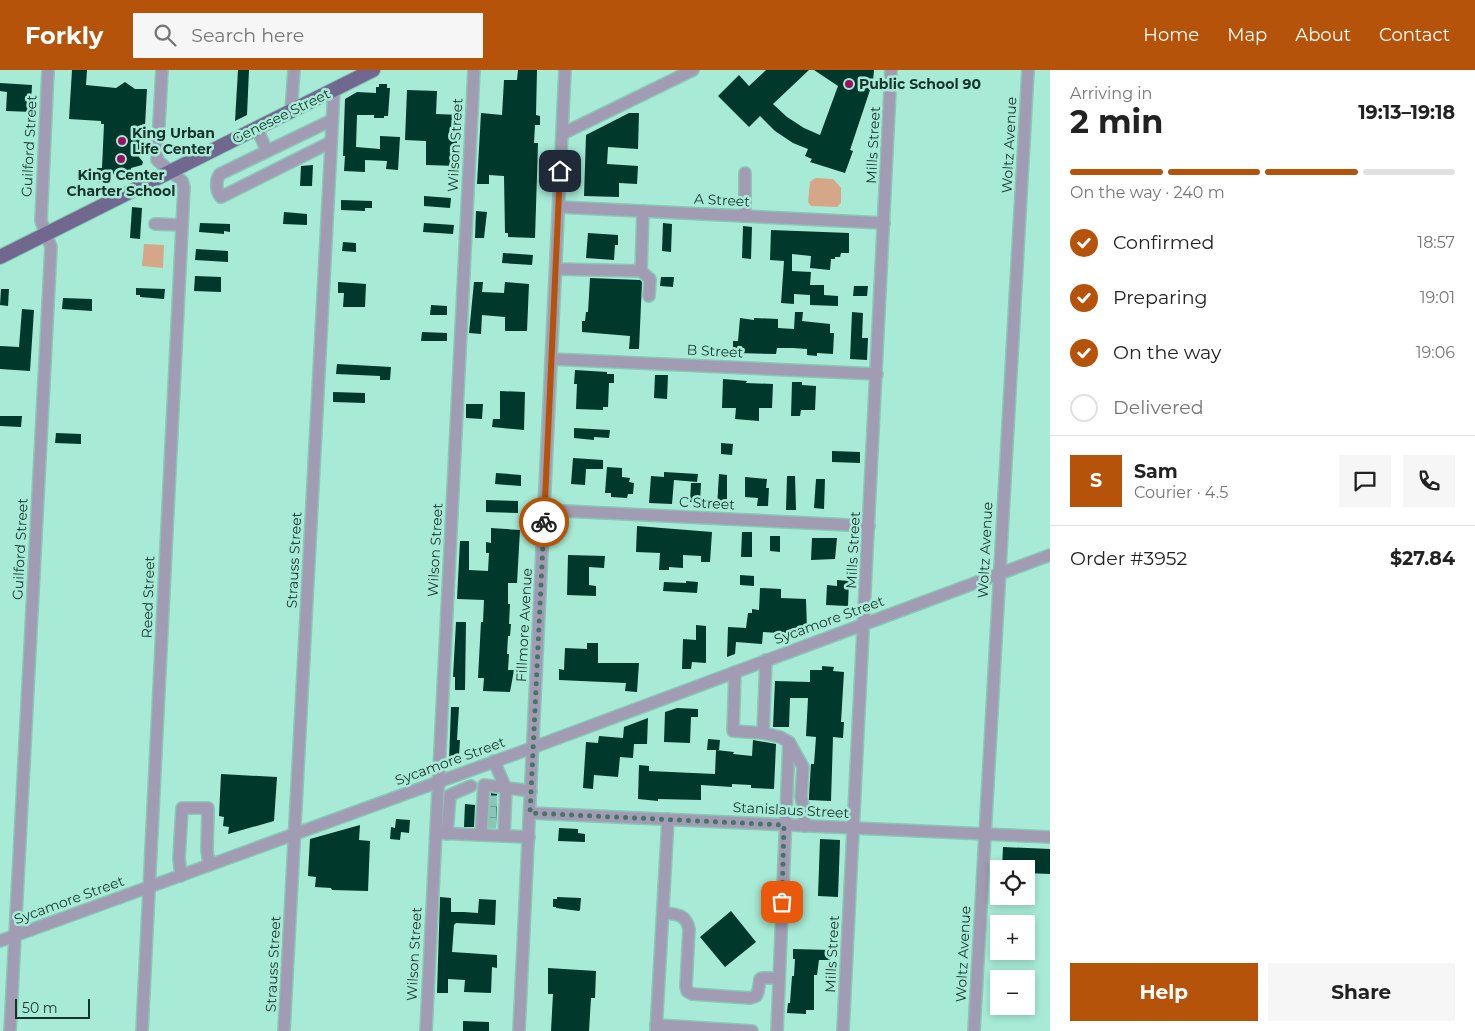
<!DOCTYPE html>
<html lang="en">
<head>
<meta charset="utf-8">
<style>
	body { margin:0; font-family:Montserrat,sans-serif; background:#f6f6f6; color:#222; height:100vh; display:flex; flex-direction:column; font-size:19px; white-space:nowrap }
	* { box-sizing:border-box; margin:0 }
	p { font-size:16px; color:#767676 }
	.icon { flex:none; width:28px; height:28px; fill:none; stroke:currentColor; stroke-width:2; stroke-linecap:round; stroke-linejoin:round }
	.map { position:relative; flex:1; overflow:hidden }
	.drawer { display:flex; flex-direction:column; background:#fff; width:425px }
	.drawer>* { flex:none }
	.controls { position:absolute; left:990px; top:790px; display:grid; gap:10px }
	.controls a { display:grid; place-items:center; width:45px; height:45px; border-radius:0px; background:#fff; box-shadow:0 2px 8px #0003; font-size:25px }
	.scale { position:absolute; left:15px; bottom:12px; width:75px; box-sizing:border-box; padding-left:5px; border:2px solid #17332c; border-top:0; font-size:14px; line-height:18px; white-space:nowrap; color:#17332c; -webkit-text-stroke:4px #a7ebd7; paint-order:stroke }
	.pin { position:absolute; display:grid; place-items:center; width:42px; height:42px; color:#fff; margin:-21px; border-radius:10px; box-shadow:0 2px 8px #0006 }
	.courier { position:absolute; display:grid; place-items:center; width:50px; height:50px; margin:-25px; border:4px solid #b45309; border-radius:50%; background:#fff; color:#222; box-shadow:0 1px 6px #0007 }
	.overview em { font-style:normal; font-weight:700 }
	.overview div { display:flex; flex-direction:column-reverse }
	.overview { display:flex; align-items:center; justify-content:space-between; height:85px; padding:0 20px }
	h1 { font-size:32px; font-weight:700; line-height:38px }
	.bar { display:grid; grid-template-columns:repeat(4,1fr); gap:8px 5px; align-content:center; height:60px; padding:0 20px }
	.bar i { height:6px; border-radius:4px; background:#e0e0e0 }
	.bar .on { background:#b45309 }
	.bar p { grid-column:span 4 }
	.line { display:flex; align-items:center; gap:12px; padding:0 20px; border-top:1px solid #e0e0e0 }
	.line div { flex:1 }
	.round { display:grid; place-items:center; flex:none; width:52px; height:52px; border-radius:0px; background:#f6f6f6 }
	ol { padding:0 20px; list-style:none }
	li { display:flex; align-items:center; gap:15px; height:55px }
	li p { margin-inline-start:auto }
	li .icon { padding:5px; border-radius:50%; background:#b45309; color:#fff; stroke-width:4 }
	li:last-child { color:#767676 }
	li i { width:28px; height:28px; border:2px solid #e0e0e0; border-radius:50% }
	.primary-button { display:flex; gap:10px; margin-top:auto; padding:10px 20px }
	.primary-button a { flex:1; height:58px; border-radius:0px; background:#b45309; color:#fff; font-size:20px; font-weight:700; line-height:58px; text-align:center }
	.primary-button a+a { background:#f6f6f6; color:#222 }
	header { display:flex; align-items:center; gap:30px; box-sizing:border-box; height:70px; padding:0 25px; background:#b45309; color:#fff }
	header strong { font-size:24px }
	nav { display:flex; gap:28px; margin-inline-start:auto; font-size:18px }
	.search { width:350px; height:45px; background:#f6f6f6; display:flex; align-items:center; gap:12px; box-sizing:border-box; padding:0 18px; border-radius:0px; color:#767676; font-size:19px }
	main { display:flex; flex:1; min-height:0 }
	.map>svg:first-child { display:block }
	.green { fill:#d5a788 }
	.building { fill:#00382c }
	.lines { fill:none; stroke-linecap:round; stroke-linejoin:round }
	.minor-tunnel { stroke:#8ac6b5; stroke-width:11; stroke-dasharray:11 5.5; stroke-linecap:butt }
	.minor-casing { stroke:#8ac6b5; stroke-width:14 }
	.major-casing { stroke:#8ac6b5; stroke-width:16 }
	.minor { stroke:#a19cb3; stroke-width:11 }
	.major { stroke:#716890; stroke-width:14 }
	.done { stroke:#497368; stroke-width:5; stroke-dasharray:0 9 }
	.route { stroke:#b45309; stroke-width:6 }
	.poi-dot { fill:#9c0f5e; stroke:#a7ebd7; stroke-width:2 }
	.labels { text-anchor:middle; stroke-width:5; stroke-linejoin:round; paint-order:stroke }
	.poi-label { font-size:14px; font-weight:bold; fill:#17332c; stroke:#a7ebd7; text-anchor:start }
	.street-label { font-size:14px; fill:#17332c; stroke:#a7ebd7 }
</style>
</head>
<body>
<header>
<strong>Forkly</strong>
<div class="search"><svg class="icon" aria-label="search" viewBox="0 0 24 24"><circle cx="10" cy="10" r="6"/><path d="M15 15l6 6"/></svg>Search here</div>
<nav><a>Home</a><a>Map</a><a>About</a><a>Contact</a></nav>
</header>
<main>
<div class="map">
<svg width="1050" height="961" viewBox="0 0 1050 961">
	<rect width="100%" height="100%" fill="#a7ebd7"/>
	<g class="green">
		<polygon points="815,108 833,109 841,118 841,133 837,137 811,136 808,132 810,112"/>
		<polygon points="144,174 164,175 163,198 142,196"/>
	</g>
	<g class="building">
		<polygon points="72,0 87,0 86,15 116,18 125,12 135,19 147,19 145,56 140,55 139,87 143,92 142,95 131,98 131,101 124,105 111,104 111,113 97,112 97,98 102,98 104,54 101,54 101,51 69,49"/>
		<polygon points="238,0 249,0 247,45 235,51"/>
		<polygon points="518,0 537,0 536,45 540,46 540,55 535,55 534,73 538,73 535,168 508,167 508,163 505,163 504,106 489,105 489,114 477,114 481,43 502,45 504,10 517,10"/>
		<polygon points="766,0 809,0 773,34 787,47 804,58 820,65 838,16 814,0 874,0 873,11 850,80 853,81 845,103 810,92 812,89 805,86 808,79 793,73 775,61 760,46 749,57 718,26 739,5 749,16"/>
		<polygon points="0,13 32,15 31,32 33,32 33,42 6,41 7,22 0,21"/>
		<polygon points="379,14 387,14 387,18 390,18 388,46 384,46 384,48 374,48 374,45 357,45 356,77 380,79 380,66 400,67 398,100 386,99 387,91 365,90 365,102 344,101 345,86 343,86 345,29 357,22 376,23 376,17 379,17"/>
		<polygon points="407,20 437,21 436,44 462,45 459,70 457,70 457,96 426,95 426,71 405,70"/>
		<polygon points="629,43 639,43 638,79 608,77 607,94 638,96 637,114 619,113 619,127 584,126 586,65"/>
		<polygon points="313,95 312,116 300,116 301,96"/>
		<polygon points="424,126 451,128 450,138 424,136"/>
		<polygon points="341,130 372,131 372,138 365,138 365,141 341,140"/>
		<polygon points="132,137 142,138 140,169 130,168"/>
		<polygon points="476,141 487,142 484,168 475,168"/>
		<polygon points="284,142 307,144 307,155 283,154"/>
		<polygon points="200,153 230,154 230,162 224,161 224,164 199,162"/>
		<polygon points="424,153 454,155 453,164 423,162"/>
		<polygon points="663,153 672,154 671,182 662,181"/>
		<polygon points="743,156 752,157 751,189 742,188"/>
		<polygon points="771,160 849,163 849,183 841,183 840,187 835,187 835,189 831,189 830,200 810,198 811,186 792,184 792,201 811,202 810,215 824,215 824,225 838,226 838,236 810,235 810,225 794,224 794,234 781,233 784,191 770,190"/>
		<polygon points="588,163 618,165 618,175 615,175 614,190 586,188"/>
		<polygon points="343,172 356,173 356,182 342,181"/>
		<polygon points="196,179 228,181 228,192 195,190"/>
		<polygon points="503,183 533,185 532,195 502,193"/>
		<polygon points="195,206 221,207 221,222 194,221"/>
		<polygon points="661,207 674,207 673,217 660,216"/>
		<polygon points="590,208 640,210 642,212 639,279 629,279 630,266 582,262 582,251 585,251 586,242 588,242"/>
		<polygon points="338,212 366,214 365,237 343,237 344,223 338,223"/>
		<polygon points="474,212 483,212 482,222 504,223 505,212 529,214 527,261 505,261 505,247 482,245 481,264 469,263"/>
		<polygon points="854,216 868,216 867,226 853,226"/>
		<polygon points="136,218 165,219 164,229 140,227 140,225 136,225"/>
		<polygon points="1,219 9,219 8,236 0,235"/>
		<polygon points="63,228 92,229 92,241 62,239"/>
		<polygon points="431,235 447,236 447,245 430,245"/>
		<polygon points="22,239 34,240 30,301 0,299 0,276 19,277"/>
		<polygon points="795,242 803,242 802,251 830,254 830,263 834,263 833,284 817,283 817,286 807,285 807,279 793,278 777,278 776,284 738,283 738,281 733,280 733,271 738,271 740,248 754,250 754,248 778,249 778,258 794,259"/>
		<polygon points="852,242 863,243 862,268 868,268 867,290 850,289"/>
		<polygon points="422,262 447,263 447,271 421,271"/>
		<polygon points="337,294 391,297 390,310 380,310 380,306 336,304"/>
		<polygon points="575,300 607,302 607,304 614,304 614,313 609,313 608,337 603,337 603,340 576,339 577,314 574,314"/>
		<polygon points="655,305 668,305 667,329 654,328"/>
		<polygon points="723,309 747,311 746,313 773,314 772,338 759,338 759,351 735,349 736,338 722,338"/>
		<polygon points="792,312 802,312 802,315 816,316 815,340 801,340 800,346 791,346"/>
		<polygon points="500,321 525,322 524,360 492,357 493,349 500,349"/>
		<polygon points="333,322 365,323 365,333 333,332"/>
		<polygon points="466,334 483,334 482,349 466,348"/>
		<polygon points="0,346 22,346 21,357 0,356"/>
		<polygon points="574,358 610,360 609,368 594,367 594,370 574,368"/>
		<polygon points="56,363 81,364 81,374 55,373"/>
		<polygon points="721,373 733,374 732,385 721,384"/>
		<polygon points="832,381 860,382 860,393 832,392"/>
		<polygon points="573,388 603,390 603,399 586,399 585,415 571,414"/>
		<polygon points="607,397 622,398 622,407 630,408 629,412 634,413 633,424 628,424 627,428 611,427 611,423 605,423"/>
		<polygon points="664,402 698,404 697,412 674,410 672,434 649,433 651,406 664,407"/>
		<polygon points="496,403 521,405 521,416 495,414"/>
		<polygon points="719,404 727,405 727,437 717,437"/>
		<polygon points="787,406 795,406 796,440 786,440"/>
		<polygon points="745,407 767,409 766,418 769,418 768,436 757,436 758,428 745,427"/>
		<polygon points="816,409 825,409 824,439 814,438"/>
		<polygon points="691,413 701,413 700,432 690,432"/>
		<polygon points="486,430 518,431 518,443 486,442"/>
		<polygon points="637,456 712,462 710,492 701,492 701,486 683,485 683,498 669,497 669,500 659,500 660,483 636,482"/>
		<polygon points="491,458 520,460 517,513 508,513 508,534 510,534 509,554 511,554 510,566 508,566 507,584 509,584 508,600 514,600 510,622 483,621 484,608 478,608 481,552 483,552 484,530 457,529 460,471 469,471 469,500 488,501 489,483 486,483 486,472 491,473"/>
		<polygon points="742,462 752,462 752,487 741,487"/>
		<polygon points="770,466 780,466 780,482 770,481"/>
		<polygon points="812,468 837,468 835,489 811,490"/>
		<polygon points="568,485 605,486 604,498 589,497 589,515 596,516 596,526 567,525"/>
		<polygon points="740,505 754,506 754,516 740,515"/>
		<polygon points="837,510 849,511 848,536 826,535 827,515 837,516"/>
		<polygon points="686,511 698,512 697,523 663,521 664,512 686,513"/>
		<polygon points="760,518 781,519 781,528 806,529 807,560 795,564 763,562 762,574 736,572 735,584 727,587 728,557 746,558 748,543 752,543 752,539 759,540"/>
		<polygon points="456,552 466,552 465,620 455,620 455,607 453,607"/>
		<polygon points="696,555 706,556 706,593 692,592 691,599 682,599 683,569 696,570"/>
		<polygon points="587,573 598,573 598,593 639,593 637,622 625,621 626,613 559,610 559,599 564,600 565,578 587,579"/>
		<polygon points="822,596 834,597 833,601 844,602 841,652 844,652 843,668 833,667 831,731 809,730 809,726 811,694 814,694 816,667 806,666 808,628 790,628 789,657 773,657 775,611 810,612 810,600 822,600"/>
		<polygon points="451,637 459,637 457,670 460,670 459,686 449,691"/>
		<polygon points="677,638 698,639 698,647 691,647 690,673 664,672 665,642"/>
		<polygon points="648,648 647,674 634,674 633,688 620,687 618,707 594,705 593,719 583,718 586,672 598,673 599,666 623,668 624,657"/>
		<polygon points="708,669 720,670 719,680 707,680"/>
		<polygon points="753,670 776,674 774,719 751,718 751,715 732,714 732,717 701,715 701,730 658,729 658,731 638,729 639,695 649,696 649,701 715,704 716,680 734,682 733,684 752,686"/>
		<polygon points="221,704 277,707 274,751 228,764 229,757 223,756 224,747 219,746"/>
		<polygon points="491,723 497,724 496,758 489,758"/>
		<polygon points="465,734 475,735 474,757 464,757"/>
		<polygon points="396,749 410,750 409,763 401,762 400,770 390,769 391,757 395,758"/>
		<polygon points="360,755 359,770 370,771 368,821 332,820 331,818 315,817 316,807 308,806 310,769"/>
		<polygon points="559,758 578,759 578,763 585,764 585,772 558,771"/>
		<polygon points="820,769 840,770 838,827 818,826"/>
		<polygon points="1003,777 1050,779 1050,804 1026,803 1026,799 1002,799"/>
		<polygon points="440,827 451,828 451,842 464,842 478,843 479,829 496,830 495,855 456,853 454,855 452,882 497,885 497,898 492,897 491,923 464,922 465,910 448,909 448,923 437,923"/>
		<polygon points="557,827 581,828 580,840 579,841 556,838 556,837 553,837 553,829 557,829"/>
		<polygon points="731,841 756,872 725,897 700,867"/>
		<polygon points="793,879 831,880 830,890 819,890 817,905 814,905 814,940 806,940 806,944 787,943 788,933 790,933 792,906 794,906 795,889 793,889"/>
		<polygon points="548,898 596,901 595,928 591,928 589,961 551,961 553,924 548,924"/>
		<polygon points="463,951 489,952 489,961 463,961"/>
	</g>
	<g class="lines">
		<g class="minor-tunnel">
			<polyline points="486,731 497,731"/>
			<polyline points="486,742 496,742"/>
			<polyline points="485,753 496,753"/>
		</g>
		<g class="minor-casing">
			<g id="minor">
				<polyline points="291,42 294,0"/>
				<polyline points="257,59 267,81"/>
				<polyline points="562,64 693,0"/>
				<path d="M331,72l-110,55c-5,-5 -6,-17 -1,-23l112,-54"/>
				<polyline points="745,103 745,146"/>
				<polyline points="559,137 884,153"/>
				<polyline points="643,141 641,201 650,209 649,226"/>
				<polyline points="155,154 182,155"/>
				<polyline points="556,199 641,201"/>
				<polyline points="551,289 877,304"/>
				<polyline points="544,440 869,456"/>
				<polyline points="735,602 733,661 763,663 766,590"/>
				<polyline points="763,663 780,667 789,672 803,697 801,727 805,743 804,756"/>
				<polyline points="494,691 506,719 504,766"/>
				<polyline points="530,743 1050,767"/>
				<polyline points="439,763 481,765"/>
				<polyline points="447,764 450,725 471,716"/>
				<polyline points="529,767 481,765 484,715 531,721"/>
				<polyline points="181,806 179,788 182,738 208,738 207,780 209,795"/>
				<path d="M663,843c13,1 23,1 26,16l-3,57 1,5 5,3 58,4 6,-2 2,-4 2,-13 2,-1h17"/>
				<polyline points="0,871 518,683 1050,485"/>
				<polyline points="656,955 752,961"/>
				<polyline points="10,961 51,177 41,151 48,0"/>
				<polyline points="142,961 184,117 182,111 157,90 162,0"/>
				<polyline points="284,961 334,20"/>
				<polyline points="426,961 474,0"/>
				<polyline points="519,961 565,0"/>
				<polyline points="656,961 668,749"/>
				<polyline points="777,961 789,672"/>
				<polyline points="843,961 891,0"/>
				<polyline points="974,961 1028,0"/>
			</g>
		</g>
		<g class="major-casing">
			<polyline id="major" points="0,187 373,0"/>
		</g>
		<use href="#minor" class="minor"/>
		<use href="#major" class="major"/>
	</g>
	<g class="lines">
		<polyline class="done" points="544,452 530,743 784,755 782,832"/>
		<polyline class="route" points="544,452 560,101"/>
	</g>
	<g class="poi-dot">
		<circle cx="849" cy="14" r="5"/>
		<circle cx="122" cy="71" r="5"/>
		<circle cx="121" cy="89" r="5"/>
	</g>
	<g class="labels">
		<g class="poi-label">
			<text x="859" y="19">Public School 90</text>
			<text x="132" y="68">King Urban<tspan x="132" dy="16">Life Center</tspan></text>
			<text x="121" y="110" text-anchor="middle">King Center<tspan x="121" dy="16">Charter School</tspan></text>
		</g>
		<g class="street-label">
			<text transform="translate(281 46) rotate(-26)" y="5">Genesee Street</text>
			<text transform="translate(455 75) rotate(-87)" y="5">Wilson Street</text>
			<text transform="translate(873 75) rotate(-87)" y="5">Mills Street</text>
			<text transform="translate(1009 75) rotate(-87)" y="5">Woltz Avenue</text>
			<text transform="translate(29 76) rotate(-87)" y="5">Guilford Street</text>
			<text transform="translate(722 130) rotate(3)" y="5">A Street</text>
			<text transform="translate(715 281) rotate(3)" y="5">B Street</text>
			<text transform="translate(707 433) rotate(3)" y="5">C Street</text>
			<text transform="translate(20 479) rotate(-87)" y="5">Guilford Street</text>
			<text transform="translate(435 480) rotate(-87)" y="5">Wilson Street</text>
			<text transform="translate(853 480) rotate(-87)" y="5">Mills Street</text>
			<text transform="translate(985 480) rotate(-87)" y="5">Woltz Avenue</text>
			<text transform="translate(294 490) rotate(-87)" y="5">Strauss Street</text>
			<text transform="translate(148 527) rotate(-88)" y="5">Reed Street</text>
			<text transform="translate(829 550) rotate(-20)" y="5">Sycamore Street</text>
			<text transform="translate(524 555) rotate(-87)" y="5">Fillmore Avenue</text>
			<text transform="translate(450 691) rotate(-20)" y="5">Sycamore Street</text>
			<text transform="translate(791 740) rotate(3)" y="5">Stanislaus Street</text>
			<text transform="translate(69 830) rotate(-20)" y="5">Sycamore Street</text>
			<text transform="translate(414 884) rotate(-87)" y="5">Wilson Street</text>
			<text transform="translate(832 884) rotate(-87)" y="5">Mills Street</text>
			<text transform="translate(963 884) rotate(-87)" y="5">Woltz Avenue</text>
			<text transform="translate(273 894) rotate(-87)" y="5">Strauss Street</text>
		</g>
	</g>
</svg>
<div class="controls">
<a><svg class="icon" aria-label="locate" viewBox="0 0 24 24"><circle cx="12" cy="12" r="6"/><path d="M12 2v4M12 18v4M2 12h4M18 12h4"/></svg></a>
<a>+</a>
<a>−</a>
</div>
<div class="scale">50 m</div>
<div class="pin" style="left:782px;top:832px;background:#ea580c"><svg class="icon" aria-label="bag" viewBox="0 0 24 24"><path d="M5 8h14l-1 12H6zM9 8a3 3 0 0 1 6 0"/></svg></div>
<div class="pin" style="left:560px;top:101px;background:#1f2937"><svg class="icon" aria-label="home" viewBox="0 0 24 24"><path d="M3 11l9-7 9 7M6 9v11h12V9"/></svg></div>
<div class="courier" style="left:544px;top:452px"><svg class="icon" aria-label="bike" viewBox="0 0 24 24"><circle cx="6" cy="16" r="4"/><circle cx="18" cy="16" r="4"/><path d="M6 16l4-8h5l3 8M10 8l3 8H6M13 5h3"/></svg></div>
</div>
<section class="drawer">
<div class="overview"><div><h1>2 min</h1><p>Arriving in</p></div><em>19:13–19:18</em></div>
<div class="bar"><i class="on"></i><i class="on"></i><i class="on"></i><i></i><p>On the way · 240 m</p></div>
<ol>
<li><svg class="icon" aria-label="check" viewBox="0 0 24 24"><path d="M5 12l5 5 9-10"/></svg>Confirmed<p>18:57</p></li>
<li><svg class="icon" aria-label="check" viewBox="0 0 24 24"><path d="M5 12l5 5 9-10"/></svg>Preparing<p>19:01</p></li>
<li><svg class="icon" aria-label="check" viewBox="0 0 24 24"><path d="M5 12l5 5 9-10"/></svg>On the way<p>19:06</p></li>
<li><i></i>Delivered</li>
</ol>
<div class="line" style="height:90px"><b class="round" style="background:#b45309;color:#fff">S</b><div><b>Sam</b><p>Courier · 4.5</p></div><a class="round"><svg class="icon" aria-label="chat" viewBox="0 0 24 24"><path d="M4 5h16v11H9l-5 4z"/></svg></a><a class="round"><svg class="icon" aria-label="phone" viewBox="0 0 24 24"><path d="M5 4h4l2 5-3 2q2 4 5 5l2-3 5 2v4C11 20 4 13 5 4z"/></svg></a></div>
<div class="line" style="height:65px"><div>Order #3952</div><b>$27.84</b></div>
<div class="primary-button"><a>Help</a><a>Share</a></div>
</section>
</main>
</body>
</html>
